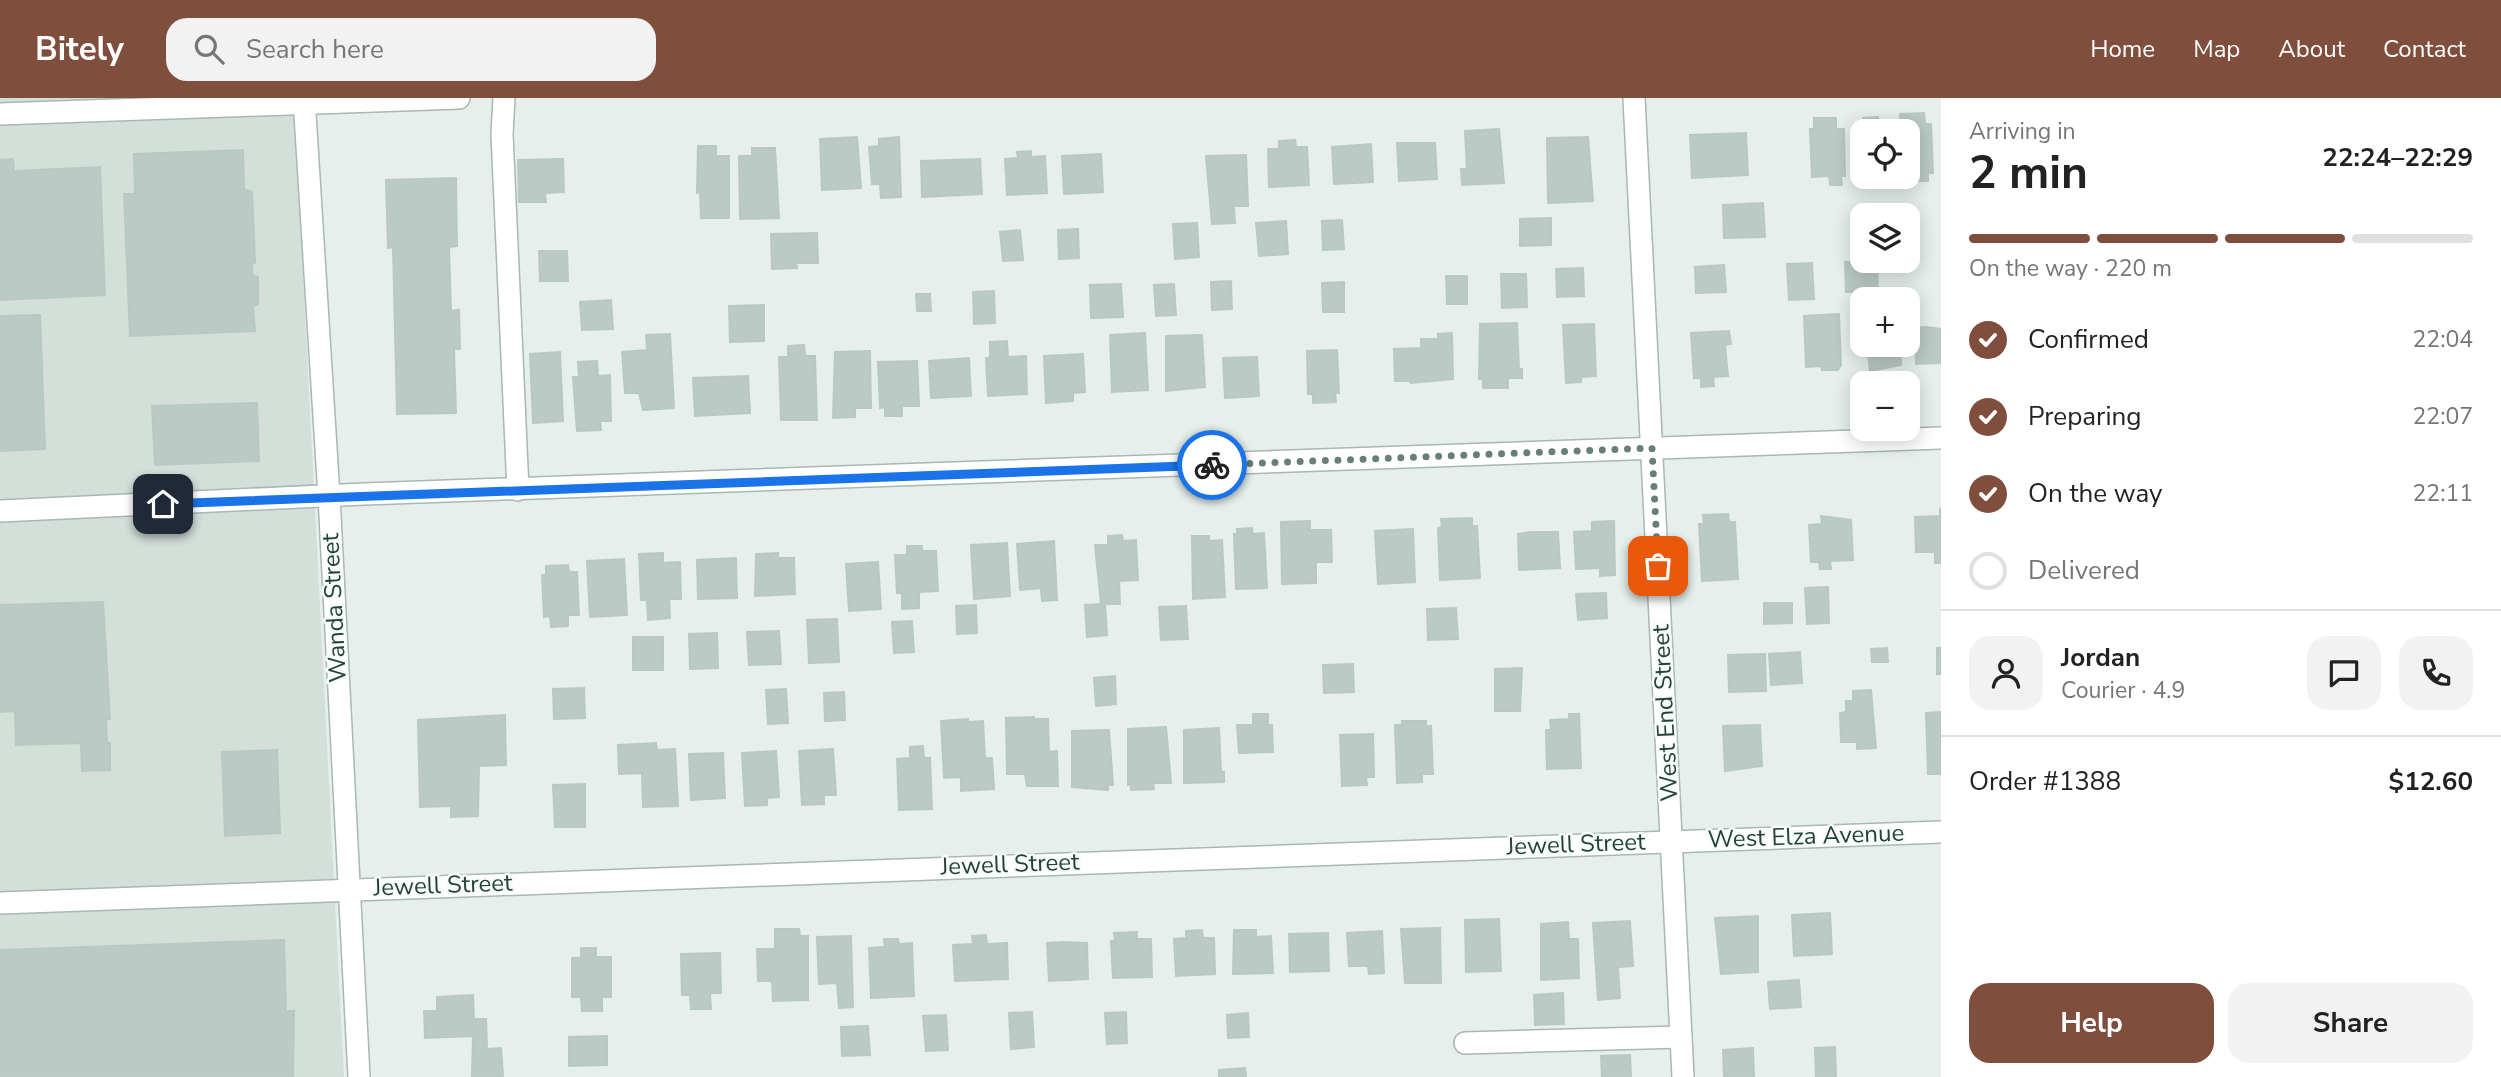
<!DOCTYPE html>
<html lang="en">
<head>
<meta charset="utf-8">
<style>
	body { margin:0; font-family:"Nunito Sans",sans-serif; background:#f2f2f2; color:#222; height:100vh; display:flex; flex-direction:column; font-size:26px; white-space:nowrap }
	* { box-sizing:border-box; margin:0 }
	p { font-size:23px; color:#767676 }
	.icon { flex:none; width:38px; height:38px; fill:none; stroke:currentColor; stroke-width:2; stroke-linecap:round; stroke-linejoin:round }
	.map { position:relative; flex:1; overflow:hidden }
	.sheet { display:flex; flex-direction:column; background:#fff; width:560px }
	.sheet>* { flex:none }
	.buttons { position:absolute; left:1850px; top:21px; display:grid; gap:14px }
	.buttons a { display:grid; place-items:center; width:70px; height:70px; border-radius:14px; background:#fff; box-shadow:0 4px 18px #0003; font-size:35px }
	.pin { position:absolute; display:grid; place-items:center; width:60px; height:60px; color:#fff; margin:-30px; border-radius:14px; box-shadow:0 4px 10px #0006 }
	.courier { position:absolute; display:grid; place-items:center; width:70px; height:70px; margin:-35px; border:5px solid #1a73e8; border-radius:50%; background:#fff; color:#222; box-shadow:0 2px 9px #0007 }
	.headline em { font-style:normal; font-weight:700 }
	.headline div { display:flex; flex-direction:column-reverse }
	.headline { display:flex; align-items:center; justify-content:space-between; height:119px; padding:0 28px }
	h1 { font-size:46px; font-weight:700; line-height:52px }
	.bar { display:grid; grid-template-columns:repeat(4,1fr); gap:10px 7px; align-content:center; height:84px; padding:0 28px }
	.bar i { height:9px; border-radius:5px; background:#e0e0e0 }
	.bar .active { background:#804e3d }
	.bar p { grid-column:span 4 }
	.line { display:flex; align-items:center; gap:18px; padding:0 28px; border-top:2px solid #e0e0e0 }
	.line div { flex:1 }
	.round { display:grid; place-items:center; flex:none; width:74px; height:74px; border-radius:21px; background:#f2f2f2 }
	ol { padding:0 28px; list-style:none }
	li { display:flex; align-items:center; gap:21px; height:77px }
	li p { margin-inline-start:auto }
	li .icon { padding:7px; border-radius:50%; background:#804e3d; color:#fff; stroke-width:4 }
	li:last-child { color:#767676 }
	li i { width:38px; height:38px; border:4px solid #e0e0e0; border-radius:50% }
	.action { display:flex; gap:14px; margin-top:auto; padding:14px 28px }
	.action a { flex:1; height:80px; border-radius:21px; background:#804e3d; color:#fff; font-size:28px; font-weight:700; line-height:80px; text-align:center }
	.action a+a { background:#f2f2f2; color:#222 }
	header { display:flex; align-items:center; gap:42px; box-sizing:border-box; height:98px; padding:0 35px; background:#804e3d; color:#fff }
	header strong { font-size:33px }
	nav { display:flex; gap:38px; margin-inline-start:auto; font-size:24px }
	.search { width:490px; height:63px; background:#f2f2f2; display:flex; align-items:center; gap:18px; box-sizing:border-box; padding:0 24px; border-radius:21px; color:#767676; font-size:26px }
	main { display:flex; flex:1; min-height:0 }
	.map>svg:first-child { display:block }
	.built { fill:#d4dfda }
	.building { fill:#bbcac4; stroke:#b8c9c2; stroke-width:2 }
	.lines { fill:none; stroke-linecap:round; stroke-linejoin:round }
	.minor-casing { stroke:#a8b8b2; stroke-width:24 }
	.minor { stroke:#fff; stroke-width:21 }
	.done { stroke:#687f78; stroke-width:7; stroke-dasharray:0 12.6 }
	.route { stroke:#1a73e8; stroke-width:9 }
	.labels { text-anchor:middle; stroke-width:5; stroke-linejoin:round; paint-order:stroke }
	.street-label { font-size:24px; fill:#24423a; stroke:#f7fbf9 }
</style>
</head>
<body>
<header>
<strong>Bitely</strong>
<div class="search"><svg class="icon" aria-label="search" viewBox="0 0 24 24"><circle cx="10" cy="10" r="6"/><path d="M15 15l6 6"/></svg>Search here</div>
<nav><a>Home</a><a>Map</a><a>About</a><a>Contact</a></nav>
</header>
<main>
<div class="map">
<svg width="1941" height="979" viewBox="0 0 1941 979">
	<rect width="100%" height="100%" fill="#e6efeb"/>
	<polygon class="built" points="0,0 294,0 344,979 0,979"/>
	<g class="building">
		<polygon points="1924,15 1925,26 1931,26 1933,75 1928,75 1928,83 1917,83 1917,76 1908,76 1908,33 1897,33 1896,28 1900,28 1900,16"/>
		<polygon points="1878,19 1879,28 1888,28 1889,33 1862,33 1862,78 1854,78 1854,31 1864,31 1863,20"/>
		<polygon points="1814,20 1836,20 1836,31 1844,31 1845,78 1841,78 1842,87 1830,87 1829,78 1812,79 1810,31 1814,31"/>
		<polygon points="1499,31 1504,85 1462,87 1461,71 1467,71 1465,33"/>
		<polygon points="1746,35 1748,77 1692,80 1690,37"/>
		<polygon points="857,39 861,90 822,92 820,41"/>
		<polygon points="899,39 901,99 881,100 880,86 872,86 869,49 879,48 879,41"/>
		<polygon points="1588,39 1593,103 1548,105 1547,40"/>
		<polygon points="1295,42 1296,49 1307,49 1309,87 1269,89 1268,51 1279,51 1279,43"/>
		<polygon points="1397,45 1435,45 1437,81 1399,83"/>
		<polygon points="1371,46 1373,84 1334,86 1332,49"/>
		<polygon points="698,48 716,48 716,58 729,58 729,120 701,120 700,94 697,95"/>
		<polygon points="752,50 775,50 779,120 740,121 739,58 752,58"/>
		<polygon points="243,52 244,91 252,94 255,164 252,167 252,177 258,179 258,206 253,209 255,233 130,238 124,96 135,96 134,56"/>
		<polygon points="1031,53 1031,59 1045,58 1047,95 1007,97 1005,61 1018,60 1017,54"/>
		<polygon points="1101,56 1103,94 1064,96 1062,58"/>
		<polygon points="1246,57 1248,108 1234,108 1235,125 1212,126 1206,58"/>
		<polygon points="13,61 14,73 100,69 105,197 0,202 0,62"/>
		<polygon points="563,61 564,94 545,95 546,104 519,104 518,62"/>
		<polygon points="980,61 982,96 922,99 921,63"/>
		<polygon points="456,80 457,148 449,149 451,213 459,212 460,251 454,251 456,315 397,316 393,149 388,150 386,82"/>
		<polygon points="1763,105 1765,139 1724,140 1723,107"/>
		<polygon points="1551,120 1551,147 1520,148 1520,121"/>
		<polygon points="1342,122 1344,151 1323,152 1322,123"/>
		<polygon points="1286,123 1288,156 1259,158 1256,125"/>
		<polygon points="1197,125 1199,159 1175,161 1173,126"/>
		<polygon points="1078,131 1079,160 1059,161 1058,132"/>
		<polygon points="1020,132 1023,162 1003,163 1000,134"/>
		<polygon points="817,135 818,165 796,165 797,170 772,171 771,136"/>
		<polygon points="539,153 567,153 568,183 540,183"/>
		<polygon points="1845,164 1877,164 1878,194 1846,194"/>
		<polygon points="1812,165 1814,201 1789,202 1787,166"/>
		<polygon points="1724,167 1726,194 1696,195 1695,169"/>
		<polygon points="1583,170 1584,198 1557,199 1556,171"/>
		<polygon points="1501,176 1526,176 1527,209 1502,210"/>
		<polygon points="1446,178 1467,178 1467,206 1447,206"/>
		<polygon points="1231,183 1232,211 1212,212 1211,184"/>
		<polygon points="1344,184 1344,214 1323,214 1322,185"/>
		<polygon points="1121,186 1123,219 1091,220 1090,187"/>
		<polygon points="1174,186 1176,217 1156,218 1154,187"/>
		<polygon points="994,193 995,225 974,226 973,194"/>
		<polygon points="916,196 930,196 931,213 917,213"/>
		<polygon points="611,202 613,231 582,232 580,204"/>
		<polygon points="764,207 764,243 730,244 729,208"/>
		<polygon points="1839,216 1841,267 1838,272 1822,272 1821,268 1806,269 1804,218"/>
		<polygon points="40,217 45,351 0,353 0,218"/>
		<polygon points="1517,225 1519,271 1522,271 1522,280 1508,280 1508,290 1483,290 1483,281 1479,281 1480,226"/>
		<polygon points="1594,226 1596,278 1581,279 1581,284 1566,285 1563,227"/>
		<polygon points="1926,229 1941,231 1941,265 1916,266 1915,230"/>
		<polygon points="1729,233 1731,246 1725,247 1728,278 1713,279 1714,288 1701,289 1701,280 1694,280 1691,235"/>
		<polygon points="1145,235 1148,292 1112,294 1110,237"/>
		<polygon points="1452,235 1453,281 1411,285 1411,283 1395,283 1394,251 1421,250 1421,241 1438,241 1438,236"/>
		<polygon points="670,236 674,310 643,312 639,295 625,295 622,254 647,252 646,237"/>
		<polygon points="1202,237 1205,289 1166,293 1166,238"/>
		<polygon points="1007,243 1008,259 1026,258 1027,296 988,298 986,260 990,260 990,244"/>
		<polygon points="804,247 805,258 815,258 817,322 781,322 779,259 788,259 788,248"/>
		<polygon points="1867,247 1900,247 1901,267 1870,273"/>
		<polygon points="1337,252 1339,295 1335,295 1336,304 1313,305 1313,296 1308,296 1307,253"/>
		<polygon points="870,253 871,310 855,310 855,319 833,320 835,254"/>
		<polygon points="560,254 563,323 533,325 530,256"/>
		<polygon points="1083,256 1085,294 1073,295 1073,303 1046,305 1044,258"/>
		<polygon points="1257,259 1259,298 1225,300 1223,260"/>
		<polygon points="969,260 971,298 931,300 929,263"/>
		<polygon points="597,263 598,278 610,277 611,323 600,323 601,332 577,333 573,279 579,279 578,264"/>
		<polygon points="917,263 919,308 902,308 902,318 885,318 885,309 880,310 878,264"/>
		<polygon points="748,278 750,315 695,318 693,280"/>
		<polygon points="257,305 259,363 155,367 152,308"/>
		<polygon points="1940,411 1941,411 1941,465 1935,465 1935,454 1916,454 1915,419 1940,418"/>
		<polygon points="1728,416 1729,424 1735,424 1738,481 1702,483 1699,426 1704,426 1703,417"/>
		<polygon points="1821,418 1851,422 1853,462 1830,463 1831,471 1820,471 1819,464 1811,464 1809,427 1822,426"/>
		<polygon points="1472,420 1472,428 1477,428 1480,480 1440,482 1438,430 1442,429 1441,421"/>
		<polygon points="1310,423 1310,432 1331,432 1332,464 1316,464 1316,485 1282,486 1281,424"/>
		<polygon points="1614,423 1615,477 1600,478 1600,470 1576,471 1574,434 1592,433 1592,424"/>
		<polygon points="1252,430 1253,436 1264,435 1267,490 1236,491 1234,436 1237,436 1237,431"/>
		<polygon points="1413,431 1415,484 1378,486 1375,433"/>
		<polygon points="1531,434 1558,434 1560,470 1519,472 1518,436"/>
		<polygon points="1122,437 1123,443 1136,442 1138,482 1119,483 1120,506 1105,506 1107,537 1087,539 1085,507 1101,506 1095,447 1108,447 1108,438"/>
		<polygon points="1192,438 1209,438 1209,443 1222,442 1225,499 1193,501"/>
		<polygon points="1054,443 1057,502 1042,503 1041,490 1020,492 1017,446"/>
		<polygon points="1007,445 1010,498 974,501 971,447"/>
		<polygon points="907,448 922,448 922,453 936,453 938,493 919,494 919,510 902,511 902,495 897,495 895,457 907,457"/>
		<polygon points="663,455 663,465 680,464 681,501 669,501 670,520 648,522 647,502 641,502 639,456"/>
		<polygon points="778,455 778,460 794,460 795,496 755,498 756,456"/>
		<polygon points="736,460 737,500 698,501 697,462"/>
		<polygon points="624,461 627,517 590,519 587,463"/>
		<polygon points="878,464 881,511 849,513 846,466"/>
		<polygon points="568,467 569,474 577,474 579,517 568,517 568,528 551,529 550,518 544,519 542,477 546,477 546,468"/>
		<polygon points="1828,489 1829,525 1807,526 1805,490"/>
		<polygon points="1606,495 1607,520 1578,522 1576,496"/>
		<polygon points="103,504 110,621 106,621 107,645 110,645 110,672 82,673 81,645 16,647 15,613 0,614 0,507"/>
		<polygon points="1764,505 1792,505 1792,525 1764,526"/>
		<polygon points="976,507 977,535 957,536 956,508"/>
		<polygon points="1186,508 1188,541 1161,542 1159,509"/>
		<polygon points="1456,510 1458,541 1428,542 1427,511"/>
		<polygon points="837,521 839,564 809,565 807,522"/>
		<polygon points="912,523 914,554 894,555 892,524"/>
		<polygon points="779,533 781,566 749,567 747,534"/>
		<polygon points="717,535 718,570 690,571 689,536"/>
		<rect x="633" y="539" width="30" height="33"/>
		<polygon points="1887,550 1888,564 1872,564 1871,551"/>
		<rect x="1937" y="550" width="4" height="26"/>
		<polygon points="1800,554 1802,585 1771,587 1769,556"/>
		<polygon points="1765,556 1766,593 1729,594 1728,557"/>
		<polygon points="1353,566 1354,594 1324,595 1323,567"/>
		<polygon points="1522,570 1520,613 1495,613 1495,571"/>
		<polygon points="1115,578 1116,606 1096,608 1094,580"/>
		<polygon points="584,590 585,620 554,621 553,591"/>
		<polygon points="786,591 788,625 768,626 766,592"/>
		<polygon points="1871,592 1876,650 1857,651 1857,644 1841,644 1840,615 1846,614 1846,603 1853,603 1853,593"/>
		<polygon points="844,594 845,622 825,623 824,595"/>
		<polygon points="1941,614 1941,676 1928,676 1926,615"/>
		<polygon points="1253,616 1268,616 1268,627 1272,627 1273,654 1239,655 1237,627 1253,627"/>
		<polygon points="1569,616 1579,616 1581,670 1547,671 1546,632 1551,632 1550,622 1569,621"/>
		<polygon points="505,617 506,667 479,668 478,718 451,719 451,708 420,709 418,622"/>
		<polygon points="1034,619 1034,621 1048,621 1049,654 1057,653 1058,688 1027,688 1025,676 1007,676 1006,620"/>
		<polygon points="968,621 968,624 983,623 985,660 992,660 994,691 961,693 961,679 944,680 941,623"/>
		<polygon points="1402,623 1426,623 1426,628 1431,628 1433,676 1422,676 1422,684 1397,685 1395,627 1402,627"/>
		<polygon points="1760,627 1762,668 1725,673 1723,628"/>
		<polygon points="1166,629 1171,685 1153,685 1154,691 1131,692 1131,687 1128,687 1128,631"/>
		<polygon points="1219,630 1221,674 1224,674 1224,684 1184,685 1184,632"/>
		<polygon points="1109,632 1113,687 1108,687 1108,692 1072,689 1072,633"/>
		<polygon points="1373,636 1374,679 1366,679 1367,687 1342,688 1340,637"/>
		<polygon points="656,645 657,652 675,651 678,708 643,709 642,675 619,676 618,647"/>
		<polygon points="923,648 924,660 930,660 932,711 899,712 897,661 910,660 910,649"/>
		<polygon points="833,651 836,697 824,697 824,706 802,707 799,653"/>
		<polygon points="277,652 280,735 225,738 222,654"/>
		<polygon points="776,653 779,699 767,700 767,707 745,708 742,655"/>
		<polygon points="723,655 725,700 691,702 689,656"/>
		<polygon points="585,686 585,729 555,729 553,687"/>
		<polygon points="1830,815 1832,856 1794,858 1792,817"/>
		<polygon points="1758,818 1758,874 1721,876 1715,820"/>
		<polygon points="1499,821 1501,873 1466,874 1465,822"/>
		<polygon points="1630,823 1633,868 1618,869 1620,900 1598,902 1593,825"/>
		<polygon points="1568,824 1569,841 1578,841 1579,880 1541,882 1541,826"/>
		<polygon points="1440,830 1441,885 1405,885 1401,831"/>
		<polygon points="775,831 799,831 800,838 808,838 808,902 773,903 772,883 758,883 757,851 775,851"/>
		<polygon points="1202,832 1203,840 1214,840 1215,876 1176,878 1174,841 1186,840 1186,833"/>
		<polygon points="1234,832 1256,832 1256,839 1271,838 1273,875 1233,876"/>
		<polygon points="1382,833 1384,875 1369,876 1368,868 1349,868 1347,835"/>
		<polygon points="1137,834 1137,841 1151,841 1152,879 1113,880 1111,843 1115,843 1114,835"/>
		<polygon points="1328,835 1329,873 1290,874 1289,836"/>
		<polygon points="986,837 987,846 1007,845 1008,881 955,883 953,847 973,846 972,838"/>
		<polygon points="851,838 853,909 839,910 837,885 819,886 817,839"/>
		<polygon points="884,841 898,841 899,846 912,845 914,898 871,900 869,850 885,849"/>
		<polygon points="284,842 286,913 294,913 293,979 0,979 0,852"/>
		<polygon points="1064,844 1087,845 1088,881 1049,883 1047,845"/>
		<polygon points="581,850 596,850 596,859 611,859 611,899 602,899 602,913 582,913 581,899 572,899 572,860 581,860"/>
		<polygon points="720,855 721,895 710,895 711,911 691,911 690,897 682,897 681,856"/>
		<polygon points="1799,882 1801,909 1770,911 1768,884"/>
		<polygon points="1563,895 1564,926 1535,927 1534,897"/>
		<polygon points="473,897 474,921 486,921 487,951 501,950 503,979 472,979 473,938 425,940 424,913 437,913 437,899"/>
		<polygon points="1032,914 1034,949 1011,951 1009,915"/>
		<polygon points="1126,914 1127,945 1107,946 1105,915"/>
		<polygon points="1248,915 1249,939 1228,940 1227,917"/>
		<polygon points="946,917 948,952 926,953 923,918"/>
		<polygon points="868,928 870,957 842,958 841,929"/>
		<polygon points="607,938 607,967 569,968 569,939"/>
		<polygon points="1835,949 1836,979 1816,979 1815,950"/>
		<polygon points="1753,950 1754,979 1724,979 1723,952"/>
		<polygon points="1630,957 1631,979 1602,979 1601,958"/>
		<polygon points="1245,970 1246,979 1219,979 1219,972"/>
	</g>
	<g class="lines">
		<g class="minor-casing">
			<g id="minor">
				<polyline points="304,0 329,398 359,979"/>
				<polyline points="504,0 502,36 518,392"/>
				<polyline points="1634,0 1683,979"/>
				<polyline points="0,16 459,0"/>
				<polyline points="0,413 364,396 1941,340"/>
				<polyline points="0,805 1941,734"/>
				<polyline points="1465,945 1681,939"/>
			</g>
		</g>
		<use href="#minor" class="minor"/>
	</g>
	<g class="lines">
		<polyline class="done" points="1212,367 1652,350 1658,468"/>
		<polyline class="route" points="163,406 1212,367"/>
	</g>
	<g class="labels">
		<g class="street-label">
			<text transform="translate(334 510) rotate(-93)" y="8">Wanda Street</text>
			<text transform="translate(1665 615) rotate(-93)" y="8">West End Street</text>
			<text transform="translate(1806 738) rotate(-2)" y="8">West Elza Avenue</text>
			<text transform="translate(1576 746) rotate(-2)" y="8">Jewell Street</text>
			<text transform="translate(1010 766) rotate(-2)" y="8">Jewell Street</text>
			<text transform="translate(443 787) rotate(-2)" y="8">Jewell Street</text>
		</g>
	</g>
</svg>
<div class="buttons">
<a><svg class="icon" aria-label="locate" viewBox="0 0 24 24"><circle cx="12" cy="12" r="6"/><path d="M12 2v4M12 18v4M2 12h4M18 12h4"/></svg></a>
<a><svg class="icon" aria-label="layers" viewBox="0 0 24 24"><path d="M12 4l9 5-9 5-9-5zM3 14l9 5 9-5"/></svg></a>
<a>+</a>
<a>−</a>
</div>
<div class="pin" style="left:1658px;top:468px;background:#ea580c"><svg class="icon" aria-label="bag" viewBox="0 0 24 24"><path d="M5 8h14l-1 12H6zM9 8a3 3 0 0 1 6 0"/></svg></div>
<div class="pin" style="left:163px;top:406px;background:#1f2937"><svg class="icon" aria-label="home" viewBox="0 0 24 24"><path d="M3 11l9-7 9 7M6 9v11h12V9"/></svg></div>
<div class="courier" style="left:1212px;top:367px"><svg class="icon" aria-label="bike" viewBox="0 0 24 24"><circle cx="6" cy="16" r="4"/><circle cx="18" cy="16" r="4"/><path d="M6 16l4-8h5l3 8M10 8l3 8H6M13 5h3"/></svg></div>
</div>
<section class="sheet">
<div class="headline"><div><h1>2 min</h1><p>Arriving in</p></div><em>22:24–22:29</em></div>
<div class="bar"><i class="active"></i><i class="active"></i><i class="active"></i><i></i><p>On the way · 220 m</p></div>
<ol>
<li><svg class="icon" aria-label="check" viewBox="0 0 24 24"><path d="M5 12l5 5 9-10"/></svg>Confirmed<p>22:04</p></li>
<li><svg class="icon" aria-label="check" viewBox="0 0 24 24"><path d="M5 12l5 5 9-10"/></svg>Preparing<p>22:07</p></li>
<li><svg class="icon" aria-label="check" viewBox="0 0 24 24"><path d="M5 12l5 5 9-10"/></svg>On the way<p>22:11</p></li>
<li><i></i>Delivered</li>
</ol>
<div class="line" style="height:126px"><a class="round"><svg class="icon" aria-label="person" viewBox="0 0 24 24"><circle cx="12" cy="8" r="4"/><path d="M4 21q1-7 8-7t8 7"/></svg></a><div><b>Jordan</b><p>Courier · 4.9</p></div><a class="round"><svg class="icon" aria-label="chat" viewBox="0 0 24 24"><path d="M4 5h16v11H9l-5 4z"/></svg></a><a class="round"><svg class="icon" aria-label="phone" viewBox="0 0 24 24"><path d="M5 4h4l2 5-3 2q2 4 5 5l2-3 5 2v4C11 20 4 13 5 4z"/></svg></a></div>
<div class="line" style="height:91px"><div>Order #1388</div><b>$12.60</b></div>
<div class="action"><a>Help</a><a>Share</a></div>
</section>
</main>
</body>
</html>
